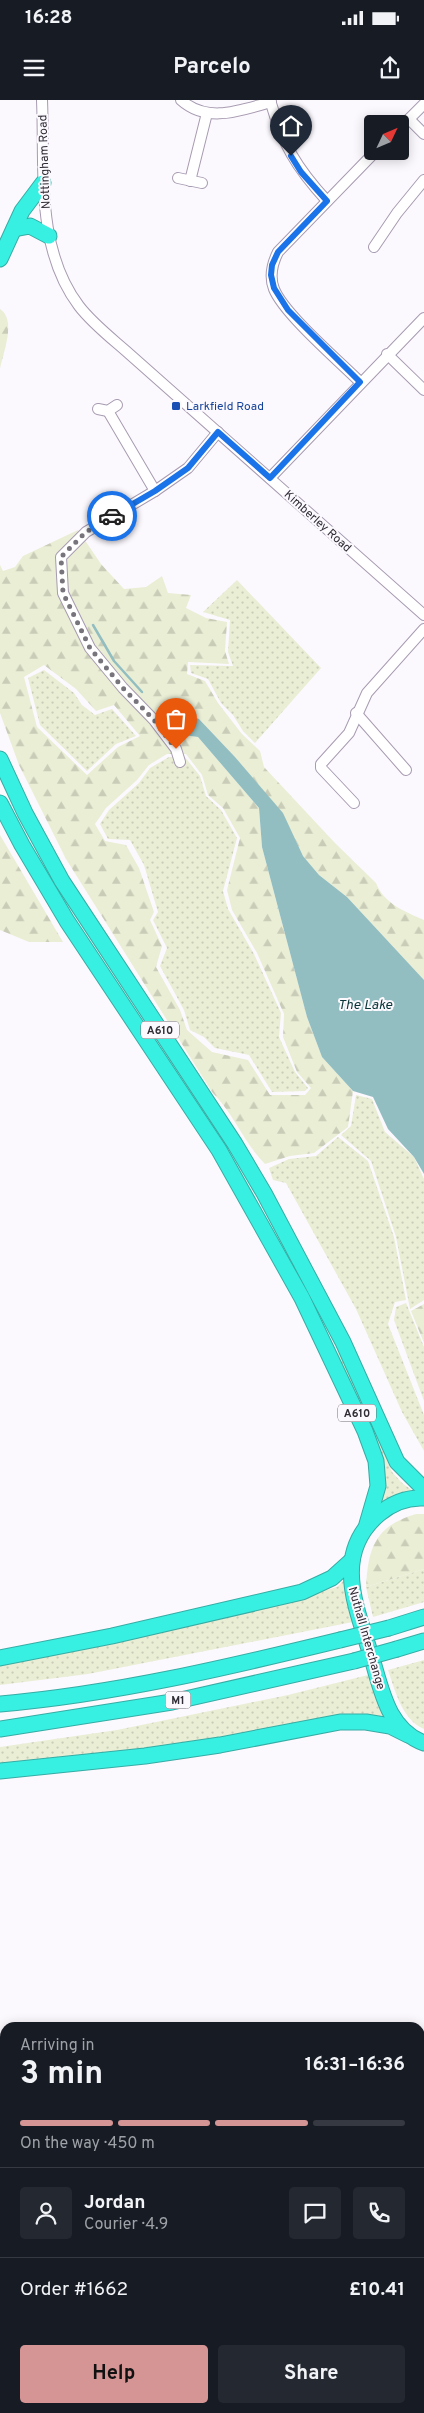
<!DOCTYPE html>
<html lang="en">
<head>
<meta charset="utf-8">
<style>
	body { margin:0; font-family:Overpass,sans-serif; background:#242831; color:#f1f3f6; height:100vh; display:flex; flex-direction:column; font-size:19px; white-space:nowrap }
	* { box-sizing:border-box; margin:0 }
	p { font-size:16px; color:#9ea1a6 }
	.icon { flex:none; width:28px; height:28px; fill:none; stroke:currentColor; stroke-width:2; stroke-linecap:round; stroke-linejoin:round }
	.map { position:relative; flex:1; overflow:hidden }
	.drawer { position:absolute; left:0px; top:1922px; width:425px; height:391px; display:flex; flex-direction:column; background:#171b24; border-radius:15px 15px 0 0; box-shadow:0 2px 12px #0003 }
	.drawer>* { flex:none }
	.needle { width:32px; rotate:46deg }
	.tools { position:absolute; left:364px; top:15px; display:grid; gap:10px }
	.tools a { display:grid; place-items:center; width:45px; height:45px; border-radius:5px; background:#171b24; box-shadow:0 2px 12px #0003; font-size:25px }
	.pin { position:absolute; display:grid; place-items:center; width:42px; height:42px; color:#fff; margin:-51px -21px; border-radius:50% 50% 50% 0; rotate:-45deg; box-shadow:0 0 5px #0007 }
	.pin .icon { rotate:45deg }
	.courier { position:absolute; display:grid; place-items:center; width:50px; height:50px; margin:-25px; border:4px solid #1a73e8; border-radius:50%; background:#fff; color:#222; box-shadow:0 1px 6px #0007 }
	.headline em { font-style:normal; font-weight:700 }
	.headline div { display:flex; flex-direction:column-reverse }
	.headline { display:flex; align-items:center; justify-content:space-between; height:85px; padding:0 20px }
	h1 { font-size:32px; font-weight:700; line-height:38px }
	.bar { display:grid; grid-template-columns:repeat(4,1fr); gap:8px 5px; align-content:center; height:60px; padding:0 20px }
	.bar i { height:6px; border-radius:4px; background:#363941 }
	.bar .active { background:#d59595 }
	.bar p { grid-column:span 4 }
	.line { display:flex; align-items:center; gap:12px; padding:0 20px; border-top:1px solid #363941 }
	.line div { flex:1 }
	.round { display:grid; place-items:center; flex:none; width:52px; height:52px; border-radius:5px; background:#242831 }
	.cta { display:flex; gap:10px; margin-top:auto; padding:10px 20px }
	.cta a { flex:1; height:58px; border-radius:5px; background:#d59595; color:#111; font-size:20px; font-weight:700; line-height:58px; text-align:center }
	.cta a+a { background:#242831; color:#f1f3f6 }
	.status { display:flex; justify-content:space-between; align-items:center; height:35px; padding:0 25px; background:#171b24; direction:ltr }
	.status svg { height:14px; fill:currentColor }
	header { display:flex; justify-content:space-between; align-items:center; height:65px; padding:0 20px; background:#171b24; font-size:22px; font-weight:700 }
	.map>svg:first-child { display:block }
	.built { fill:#f2ecf8 }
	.grass { fill:url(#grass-dots) }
	.forest { fill:url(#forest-firs); fill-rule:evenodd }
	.water { fill:#92bec1 }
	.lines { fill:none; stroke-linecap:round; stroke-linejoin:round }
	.stream { stroke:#92bec1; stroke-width:2.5 }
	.minor-casing { stroke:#a79bb1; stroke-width:12 }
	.major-casing { stroke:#36aca5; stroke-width:14 }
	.highway-casing { stroke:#36aca5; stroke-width:17 }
	.minor { stroke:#fff; stroke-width:10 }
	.major { stroke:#88f6ed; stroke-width:12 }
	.highway { stroke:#38f0e1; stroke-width:15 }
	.highway-bridge-casing { stroke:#36aca5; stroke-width:17; stroke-linecap:butt }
	.highway-bridge { stroke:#38f0e1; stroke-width:15 }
	.done { stroke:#78747c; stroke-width:5; stroke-dasharray:0 9 }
	.route { stroke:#1a73e8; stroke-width:6 }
	.transit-dot { fill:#1a4fb4; stroke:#fcf9fe; stroke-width:2 }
	.labels { text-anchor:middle; stroke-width:4; stroke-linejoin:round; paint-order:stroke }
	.shield { fill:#fcf9fe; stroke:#6e6a72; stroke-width:1 }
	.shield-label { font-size:11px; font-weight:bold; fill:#312d36 }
	.street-label { font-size:12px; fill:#312d36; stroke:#fcf9fe }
	.transit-label { font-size:12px; fill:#164399; stroke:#fcf9fe; text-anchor:start }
	.water-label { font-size:14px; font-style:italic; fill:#093638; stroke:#fcf9fe }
</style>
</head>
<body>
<div class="status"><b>16:28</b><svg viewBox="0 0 49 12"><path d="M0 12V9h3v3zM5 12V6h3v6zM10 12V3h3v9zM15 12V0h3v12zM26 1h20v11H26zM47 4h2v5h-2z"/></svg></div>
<header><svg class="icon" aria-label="menu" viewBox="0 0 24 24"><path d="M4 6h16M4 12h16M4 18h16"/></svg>Parcelo<svg class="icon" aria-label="share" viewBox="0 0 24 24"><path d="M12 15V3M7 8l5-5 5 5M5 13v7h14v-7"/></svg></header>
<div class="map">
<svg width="424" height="2313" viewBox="0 0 424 2313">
	<defs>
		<pattern id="grass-dots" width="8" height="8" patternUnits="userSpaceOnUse" patternTransform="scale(1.25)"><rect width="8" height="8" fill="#eaeed5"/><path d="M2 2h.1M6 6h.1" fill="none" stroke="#c9ccb7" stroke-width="1.8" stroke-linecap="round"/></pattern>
		<pattern id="forest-firs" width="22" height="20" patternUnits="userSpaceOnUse" patternTransform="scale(1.25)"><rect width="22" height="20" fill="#eaeed5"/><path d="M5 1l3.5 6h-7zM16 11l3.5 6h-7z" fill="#c9ccb7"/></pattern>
	</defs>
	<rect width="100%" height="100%" fill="#fcf9fe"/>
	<polygon class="built" points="420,2165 424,2166 424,2281 420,2285"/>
	<g class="grass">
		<polygon points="237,480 321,568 255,643 243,631 233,615 221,603 208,579 191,573 190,565 233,566 228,552 230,520 203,512"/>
		<polygon points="44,570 74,593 82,605 95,615 112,609 136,636 116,644 87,671 40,625 28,578"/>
		<polygon points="184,656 200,676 206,696 221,710 237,738 223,791 228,809 254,854 281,913 279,937 295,972 308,988 305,991 272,992 249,955 215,948 204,937 190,930 184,910 160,866 167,848 153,820 158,812 144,765 130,740 108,739 100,724 109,710 139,683 150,668 169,657"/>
		<polygon points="356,995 372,999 385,1032 414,1057 424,1079 424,1200 410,1209 396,1137 371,1061 341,1035 351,1026"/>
		<polygon points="338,1037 368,1061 394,1137 406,1200 395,1202 388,1224 424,1315 424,1351 402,1312 356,1209 286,1083 273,1080 269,1068 289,1059 316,1056"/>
		<polygon points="406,1203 424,1247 424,1301 394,1220 396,1207"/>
		<polygon points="339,1252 392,1372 402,1383 416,1393 380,1406 383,1392 336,1255"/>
		<polygon points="424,1469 424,1502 373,1517 366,1487"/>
		<polygon points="346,1478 358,1521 88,1574 0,1585 0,1563 268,1507 337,1487"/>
		<path d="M424,1560v69c-22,-9 -29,-39 -36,-59z"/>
		<polygon points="372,1574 390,1622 310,1623 135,1651 0,1665 0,1647 117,1630 288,1595"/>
	</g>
	<g class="forest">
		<path d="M0,209c17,11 3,44 0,60z"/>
		<path d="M78,430l23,34 23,25 22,-2 16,-11 6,17 23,2 -5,13 20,10 21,4 -2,29 4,13 -41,-2 -1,12 18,7 13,22 24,31 18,17 4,16 71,76 41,40c8,21 30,29 48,37v60l-77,-83 -28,-22 -16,-19 -21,-43 -47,-56 -36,-38 -8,-5 -14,20 21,3 61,71 3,39 45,170 15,40 31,34 -5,36 -34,26 -24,3 -25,8c-21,-21 -31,-50 -53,-72l-146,-233 -47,-94 -19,-52v-148l3,6 12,-4 8,-11zM44,565l32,24 20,22 18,-6 26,31 -22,11 -31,28 -50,-48 -13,-50zM167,654h19l16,21 6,20 15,13 17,30 -13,52 5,20 25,43 27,61 -1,23 14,35 14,16 -6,7h-35l-22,-35 -36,-8 -25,-22 -7,-20 -24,-43 6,-21 -12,-26 4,-8 -15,-44 -13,-23 -21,-4 -10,-17 11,-16 31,-28 12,-15z"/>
		<polygon points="0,735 63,842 29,842 0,830"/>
		<polygon points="424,1204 424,1243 411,1211"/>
		<path d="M416,1414h8v55l-58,18c2,-39 9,-61 50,-73z"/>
	</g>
	<polygon class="water" points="181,612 199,619 235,657 283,713 303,756 319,775 347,797 424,880 424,1074 414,1057 388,1029 373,997 353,991 322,957 307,917 262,747 259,708 198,637 176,634 171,629 171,617"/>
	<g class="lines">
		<polyline class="stream" points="93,525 114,561 142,592"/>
		<g class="minor-casing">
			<g id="minor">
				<path d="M42,0c3,68 -7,148 37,206 13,17 31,31 47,45l298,264"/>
				<path d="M181,0c27,24 60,10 90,2"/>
				<path d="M270,0c13,45 26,67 57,101"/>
				<polyline points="409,19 424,34"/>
				<polyline points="400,28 424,4"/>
				<polyline points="178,78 202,83"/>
				<polyline points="190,81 207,13"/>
				<polyline points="374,147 397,113 424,80"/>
				<polyline points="387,254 424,290"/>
				<path d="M360,282c-21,-21 -76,-68 -86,-93 -5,-13 -2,-25 4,-37l98,-101"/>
				<polyline points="98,309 108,311 117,305"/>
				<polyline points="108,311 155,391 188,368 218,332"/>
				<polyline points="270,378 424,218"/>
				<polyline points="155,391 86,432 61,457 63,493 90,548 123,588 154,620 176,649 180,662"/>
				<polyline points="356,613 406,670"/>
				<polyline points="354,703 321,668 321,664 349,633 367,593 424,529"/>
				<polyline points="420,2220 424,2219"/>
				<polyline points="150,2309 151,2313"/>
				<polyline points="264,2309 267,2313"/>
				<polyline points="393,2309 398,2313"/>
				<polyline points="194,2313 206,2309"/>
			</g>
		</g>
		<g class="major-casing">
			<g id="major">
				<polyline points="420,2095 424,2094"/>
				<polyline points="0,2217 5,2215"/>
			</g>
		</g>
		<g class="highway-casing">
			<g id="highway">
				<polyline points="14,129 30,126 49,136"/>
				<polyline points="0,159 22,111 43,83"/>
				<polyline points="0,659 25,713 62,781 235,1044 264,1093 343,1242 397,1362 424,1389"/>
				<polyline points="0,703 22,745 67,821 219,1050 302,1198 365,1331 376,1361 378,1386 367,1424"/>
				<path d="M424,1398c-17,-1 -32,5 -45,16 -46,39 -24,90 -9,138 11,34 16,77 54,91"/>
				<polyline points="389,1528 424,1517"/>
				<polyline points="397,1549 424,1541"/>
				<polyline points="0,1558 112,1536 302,1492 332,1478 352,1460"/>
				<path d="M0,1604c115,-10 229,-37 340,-64"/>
				<polyline points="0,1629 172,1602 354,1561"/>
				<polyline points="0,1671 145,1656 220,1645 340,1622 366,1622 390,1626 408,1635"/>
			</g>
		</g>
		<use href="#minor" class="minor"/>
		<use href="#major" class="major"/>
		<use href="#highway" class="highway"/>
		<g class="highway-bridge-casing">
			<g id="highway-bridge">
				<polyline points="340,1540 389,1528"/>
				<polyline points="354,1561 397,1549"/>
			</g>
		</g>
		<use href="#highway-bridge" class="highway-bridge"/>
	</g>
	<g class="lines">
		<polyline class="done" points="112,416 86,432 61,457 63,493 90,548 123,588 154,620 176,649"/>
		<polyline class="route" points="112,416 155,391 188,368 218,332 270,378 360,282 288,210 274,188 271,175 272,165 278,152 327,101 301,72 291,56"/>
	</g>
	<rect class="transit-dot" x="171" y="301" width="10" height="10" rx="2.5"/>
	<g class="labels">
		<g class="shield">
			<rect x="141" y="921.5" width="38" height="17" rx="4"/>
			<rect x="338" y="1304.5" width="38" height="17" rx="4"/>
			<rect x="165.5" y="1591.5" width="25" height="17" rx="4"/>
		</g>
		<g class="shield-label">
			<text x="160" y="934">A610</text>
			<text x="357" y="1317">A610</text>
			<text x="178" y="1604">M1</text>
		</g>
		<g class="street-label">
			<text transform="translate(44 62) rotate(-92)" y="4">Nottingham Road</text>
			<text transform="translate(318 421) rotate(42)" y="4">Kimberley Road</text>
			<text transform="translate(367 1538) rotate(74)" y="4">Nuthall Interchange</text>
		</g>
		<g class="transit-label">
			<text x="186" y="310">Larkfield Road</text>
		</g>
		<g class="water-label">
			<text x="365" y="909">The Lake</text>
		</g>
	</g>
</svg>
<div class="tools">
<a><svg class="needle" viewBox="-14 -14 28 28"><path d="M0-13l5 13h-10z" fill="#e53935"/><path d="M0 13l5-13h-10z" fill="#9ea1a6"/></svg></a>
</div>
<div class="pin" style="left:176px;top:649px;background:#ea580c"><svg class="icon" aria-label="bag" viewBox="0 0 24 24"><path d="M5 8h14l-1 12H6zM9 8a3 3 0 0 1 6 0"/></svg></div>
<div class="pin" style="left:291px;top:56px;background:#1f2937"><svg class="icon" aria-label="home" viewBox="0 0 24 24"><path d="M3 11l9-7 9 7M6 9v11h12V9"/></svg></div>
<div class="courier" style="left:112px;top:416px"><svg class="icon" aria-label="car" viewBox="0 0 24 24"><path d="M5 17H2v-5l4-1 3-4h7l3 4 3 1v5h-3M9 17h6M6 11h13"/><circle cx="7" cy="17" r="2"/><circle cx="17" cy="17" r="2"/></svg></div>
<section class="drawer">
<div class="headline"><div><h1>3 min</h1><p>Arriving in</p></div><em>16:31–16:36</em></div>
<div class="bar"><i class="active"></i><i class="active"></i><i class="active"></i><i></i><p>On the way · 450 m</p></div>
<div class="line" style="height:90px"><a class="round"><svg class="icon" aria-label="person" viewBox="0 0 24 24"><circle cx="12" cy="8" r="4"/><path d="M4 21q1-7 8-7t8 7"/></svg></a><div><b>Jordan</b><p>Courier · 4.9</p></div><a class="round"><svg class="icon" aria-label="chat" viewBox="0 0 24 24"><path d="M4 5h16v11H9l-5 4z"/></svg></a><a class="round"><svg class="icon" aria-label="phone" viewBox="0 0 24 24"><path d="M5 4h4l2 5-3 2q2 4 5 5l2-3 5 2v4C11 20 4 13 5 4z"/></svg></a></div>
<div class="line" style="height:65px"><div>Order #1662</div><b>£10.41</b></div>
<div class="cta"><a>Help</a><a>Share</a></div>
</section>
</div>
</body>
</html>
